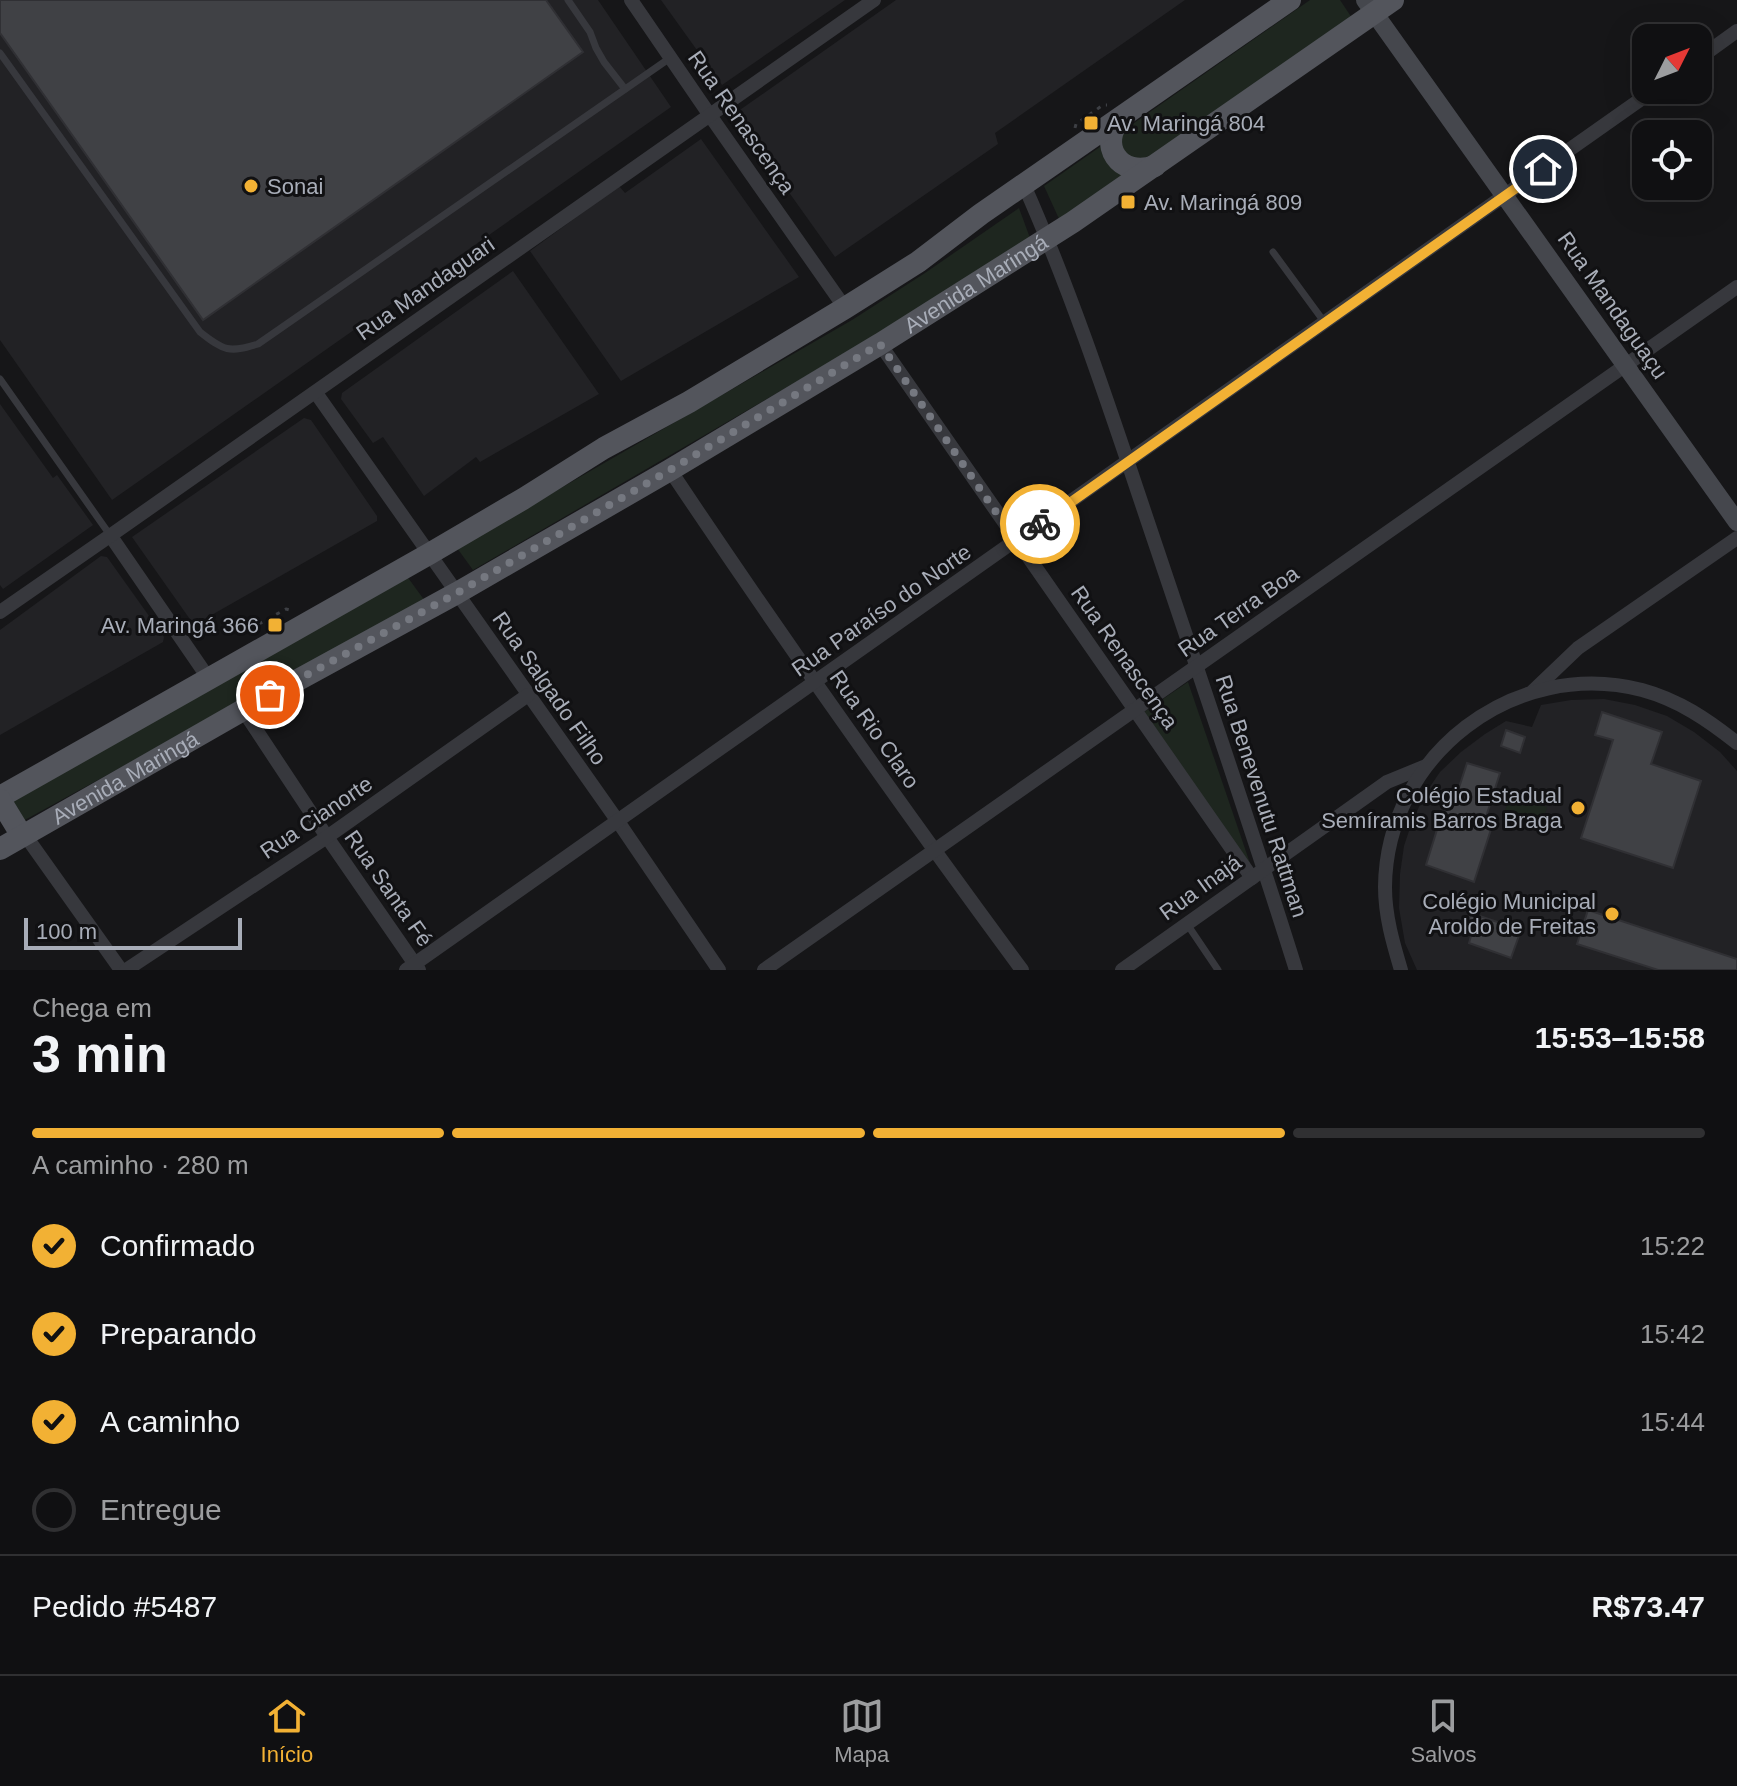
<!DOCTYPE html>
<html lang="pt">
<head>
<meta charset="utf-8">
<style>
	body { margin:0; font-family:Helvetica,sans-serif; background:#19191b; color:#f1f3f6; height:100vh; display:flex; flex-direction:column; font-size:30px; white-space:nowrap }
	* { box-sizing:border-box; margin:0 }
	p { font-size:26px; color:#9c9d9f }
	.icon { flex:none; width:44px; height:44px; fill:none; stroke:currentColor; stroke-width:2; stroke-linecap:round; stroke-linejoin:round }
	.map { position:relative; height:970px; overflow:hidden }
	.drawer { display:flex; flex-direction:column; background:#101012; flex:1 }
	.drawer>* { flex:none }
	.needle { width:52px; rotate:48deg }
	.controls { position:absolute; left:1632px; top:24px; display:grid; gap:16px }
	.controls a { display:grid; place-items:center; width:80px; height:80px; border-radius:16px; background:#101012; box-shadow:0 8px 32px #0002,0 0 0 2px #303032; font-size:40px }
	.scale { position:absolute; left:24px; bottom:20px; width:218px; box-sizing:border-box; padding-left:8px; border:4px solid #a8adb8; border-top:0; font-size:22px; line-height:28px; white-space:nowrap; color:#a8adb8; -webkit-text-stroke:6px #111113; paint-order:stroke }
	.pin { position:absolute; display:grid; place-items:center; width:68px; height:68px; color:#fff; margin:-34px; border:4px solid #fff; border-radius:50%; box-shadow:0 2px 8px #0007 }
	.courier { position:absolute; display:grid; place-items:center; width:80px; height:80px; margin:-40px; border:6px solid #f2b134; border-radius:50%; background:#fff; color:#222; box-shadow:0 2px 10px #0007 }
	.summary em { font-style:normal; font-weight:700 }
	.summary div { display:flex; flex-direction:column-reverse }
	.summary { display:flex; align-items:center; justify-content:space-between; height:136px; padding:0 32px }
	h1 { font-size:52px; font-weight:700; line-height:60px }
	.bar { display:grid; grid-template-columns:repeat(4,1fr); gap:12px 8px; align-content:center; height:96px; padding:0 32px }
	.bar i { height:10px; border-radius:6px; background:#303032 }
	.bar .active { background:#f2b134 }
	.bar p { grid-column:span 4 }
	.line { display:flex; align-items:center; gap:20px; padding:0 32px; border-top:2px solid #303032 }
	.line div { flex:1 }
	ol { padding:0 32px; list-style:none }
	li { display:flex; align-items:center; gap:24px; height:88px }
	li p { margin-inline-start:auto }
	li .icon { padding:8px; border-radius:50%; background:#f2b134; color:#111; stroke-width:4 }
	li:last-child { color:#9c9d9f }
	li i { width:44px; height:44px; border:4px solid #303032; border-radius:50% }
	.menu { display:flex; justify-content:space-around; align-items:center; height:112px; border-top:2px solid #303032; background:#101012; font-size:22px; color:#9c9d9f }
	.menu a { display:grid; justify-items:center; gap:4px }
	.menu .active { color:#f2b134 }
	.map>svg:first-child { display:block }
	.built { fill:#222225 }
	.green { fill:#1e261f }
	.building { fill:#404145; stroke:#303034; stroke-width:2 }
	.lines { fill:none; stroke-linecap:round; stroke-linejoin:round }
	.path { stroke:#3d3f44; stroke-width:3; stroke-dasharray:4 6; stroke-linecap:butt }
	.lane { stroke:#37383d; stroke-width:7 }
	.street { stroke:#37383d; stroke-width:14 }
	.secondary { stroke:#45474d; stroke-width:18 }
	.primary { stroke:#53555c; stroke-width:22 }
	.done { stroke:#757880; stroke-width:8; stroke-dasharray:0 14.4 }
	.route { stroke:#f2b134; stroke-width:10 }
	.poi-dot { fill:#f2b134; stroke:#111113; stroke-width:3 }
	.labels { text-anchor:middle; stroke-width:6; stroke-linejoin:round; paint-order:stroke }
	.street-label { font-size:22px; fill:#a8adb8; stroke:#111113 }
	.poi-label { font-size:22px; fill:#a8adb8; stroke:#111113; text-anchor:start }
</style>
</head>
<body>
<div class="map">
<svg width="1737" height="970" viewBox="0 0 1737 970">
	<rect width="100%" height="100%" fill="#161618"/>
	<g class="built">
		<polygon points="0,0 598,0 671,107 112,500 0,340"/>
		<polygon points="661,0 845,0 722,85"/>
		<polygon points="896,0 1185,0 995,133 998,144 835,257 736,118 737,112"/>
		<polygon points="701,139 799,277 621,381 530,251 619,186 625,193"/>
		<polygon points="513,271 599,394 480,462 476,457 424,496 383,437 373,443 341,399 342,393"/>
		<polygon points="0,404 53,478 57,475 93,525 3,589 0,585"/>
		<polygon points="304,418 311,420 377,516 377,521 194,625 132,537"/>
		<polygon points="101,556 107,557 164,637 163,642 0,735 0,630"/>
		<polygon points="1604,699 1635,705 1667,716 1694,732 1720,752 1737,771 1737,970 1417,970 1405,943 1399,908 1400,874 1404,846 1412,822 1425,794 1440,772 1461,752 1485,734 1506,721 1532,727 1541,705 1571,700"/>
	</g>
	<g class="green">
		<polygon points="1310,0 1340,0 1352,18 1060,221 1044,186"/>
		<polygon points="1019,208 1030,238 863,343 473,570 457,548 852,320 925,273"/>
		<polygon points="406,575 425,601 23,821 9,801"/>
		<polygon points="1188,682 1253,872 1141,714"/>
		<polygon points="1510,795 1547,807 1540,829 1503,817"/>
	</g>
	<g class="building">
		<polygon points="0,0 546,0 583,52 203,320 0,33"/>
		<polygon points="1602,712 1662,732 1651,764 1701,781 1673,868 1581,838 1613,740 1595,735"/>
		<polygon points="1506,730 1525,737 1520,753 1501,746"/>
		<polygon points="1467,763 1500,773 1486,817 1494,820 1474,882 1426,865 1445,804 1453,806"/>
		<polygon points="1588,910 1737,959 1737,970 1658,970 1577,944"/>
		<polygon points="1471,913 1521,930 1511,958 1469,943 1473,929 1466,927"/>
	</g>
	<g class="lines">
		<g class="path">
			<polyline points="1075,128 1076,124 1103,105 1107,105"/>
			<polyline points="253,632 257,625 286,609 293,611"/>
		</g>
		<g class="lane">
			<polyline points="568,0 590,32 596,48 604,62 625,89"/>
			<path d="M0,53l200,279c24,19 29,21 58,12l412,-286"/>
			<polyline points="1273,252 1325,323"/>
			<polyline points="0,379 110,535"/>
			<polyline points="1187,924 1218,970"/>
		</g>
		<g class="street">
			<polyline points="631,0 709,114 845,308"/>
			<polyline points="1698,59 1737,31"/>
			<path d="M1024,185c52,117 92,243 133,364 47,140 95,280 139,421"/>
			<polyline points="880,344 1252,878"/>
			<polyline points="316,393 617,820 719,970"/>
			<path d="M670,470c113,169 231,336 352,500"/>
			<polyline points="110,535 209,679"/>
			<path d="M0,612c293,-202 582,-410 874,-612"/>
			<polyline points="1533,691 1578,648 1737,538"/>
			<polyline points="243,710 327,837 419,970"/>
			<polyline points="25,835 121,970"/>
			<polyline points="126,970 327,837 528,695"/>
			<polyline points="406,970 1654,90"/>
			<polyline points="764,970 1737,287"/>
			<polyline points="1122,970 1387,782 1426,766"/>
			<path d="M1401,970c-8,-27 -16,-54 -16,-83 1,-132 130,-230 257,-197 37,10 66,30 95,53"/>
		</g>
		<polyline class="secondary" points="1365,0 1737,522"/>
		<g class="primary">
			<path d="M1122,117c-26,27 -2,62 33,49"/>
			<polyline points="0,797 429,554 523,499 604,448 689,402 845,308 918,262 981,214 1290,0"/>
			<polyline points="0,800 22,836"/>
			<path id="s1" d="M0,849l243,-139 214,-117 213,-123 210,-126 193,-122 320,-222"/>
		</g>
	</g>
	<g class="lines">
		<polyline class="done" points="270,695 457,593 670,470 880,344 1016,541 1040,524"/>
		<polyline class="route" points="1040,524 1543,169"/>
	</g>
	<g class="poi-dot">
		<rect x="1083" y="115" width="16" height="16" rx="4"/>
		<circle cx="251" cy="186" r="8"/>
		<rect x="1120" y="194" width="16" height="16" rx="4"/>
		<rect x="267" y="617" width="16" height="16" rx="4"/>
		<circle cx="1578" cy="808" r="8"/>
		<circle cx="1612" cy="914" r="8"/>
	</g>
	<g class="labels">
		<g class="street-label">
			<text transform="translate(742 122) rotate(55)" y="8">Rua Renascença</text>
			<text dy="8" stroke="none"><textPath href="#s1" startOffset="1128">Avenida Maringá</textPath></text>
			<text transform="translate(425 288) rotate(-35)" y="8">Rua Mandaguari</text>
			<text transform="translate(1613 305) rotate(55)" y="8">Rua Mandaguaçu</text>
			<text transform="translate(881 610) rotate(-35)" y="8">Rua Paraíso do Norte</text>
			<text transform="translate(1238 611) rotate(-35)" y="8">Rua Terra Boa</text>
			<text transform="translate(1125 657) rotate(55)" y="8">Rua Renascença</text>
			<text transform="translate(550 688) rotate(55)" y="8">Rua Salgado Filho</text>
			<text transform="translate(875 729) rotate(55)" y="8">Rua Rio Claro</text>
			<text dy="8" stroke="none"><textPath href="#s1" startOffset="144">Avenida Maringá</textPath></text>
			<text transform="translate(1262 796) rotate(72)" y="8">Rua Benevenutu Rattman</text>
			<text transform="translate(316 817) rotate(-34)" y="8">Rua Cianorte</text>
			<text transform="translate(1200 887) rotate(-36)" y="8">Rua Inajá</text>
			<text transform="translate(389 888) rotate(55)" y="8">Rua Santa Fé</text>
		</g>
		<g class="poi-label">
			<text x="1107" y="131">Av. Maringá 804</text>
			<text x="267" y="194">Sonai</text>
			<text x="1144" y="210">Av. Maringá 809</text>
			<text x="259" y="633" text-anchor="end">Av. Maringá 366</text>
			<text x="1562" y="803" text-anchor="end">Colégio Estadual<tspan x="1562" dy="25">Semíramis Barros Braga</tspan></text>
			<text x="1596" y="909" text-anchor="end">Colégio Municipal<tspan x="1596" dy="25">Aroldo de Freitas</tspan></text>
		</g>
	</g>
</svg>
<div class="controls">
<a><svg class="needle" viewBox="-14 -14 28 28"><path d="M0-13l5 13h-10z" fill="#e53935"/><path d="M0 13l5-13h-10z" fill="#9c9d9f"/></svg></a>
<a><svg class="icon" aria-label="locate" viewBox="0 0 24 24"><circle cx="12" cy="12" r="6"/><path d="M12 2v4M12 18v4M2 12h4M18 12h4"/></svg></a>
</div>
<div class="scale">100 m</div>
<div class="pin" style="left:270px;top:695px;background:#ea580c"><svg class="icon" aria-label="bag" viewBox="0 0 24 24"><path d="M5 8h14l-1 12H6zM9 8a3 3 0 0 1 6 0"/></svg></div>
<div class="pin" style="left:1543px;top:169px;background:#1f2937"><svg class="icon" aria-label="home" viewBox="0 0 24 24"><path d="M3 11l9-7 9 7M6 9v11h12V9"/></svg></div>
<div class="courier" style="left:1040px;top:524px"><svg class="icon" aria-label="bike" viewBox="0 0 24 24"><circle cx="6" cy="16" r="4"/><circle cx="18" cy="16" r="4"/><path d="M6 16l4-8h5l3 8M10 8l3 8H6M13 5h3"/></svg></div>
</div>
<section class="drawer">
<div class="summary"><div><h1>3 min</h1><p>Chega em</p></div><em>15:53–15:58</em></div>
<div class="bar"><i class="active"></i><i class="active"></i><i class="active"></i><i></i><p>A caminho · 280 m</p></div>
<ol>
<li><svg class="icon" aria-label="check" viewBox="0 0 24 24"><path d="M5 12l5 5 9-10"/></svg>Confirmado<p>15:22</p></li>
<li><svg class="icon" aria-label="check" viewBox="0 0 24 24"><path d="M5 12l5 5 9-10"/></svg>Preparando<p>15:42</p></li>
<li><svg class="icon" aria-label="check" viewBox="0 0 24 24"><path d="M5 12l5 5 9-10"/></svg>A caminho<p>15:44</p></li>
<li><i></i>Entregue</li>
</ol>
<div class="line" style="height:104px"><div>Pedido #5487</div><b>R$73.47</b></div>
</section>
<nav class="menu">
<a class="active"><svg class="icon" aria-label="home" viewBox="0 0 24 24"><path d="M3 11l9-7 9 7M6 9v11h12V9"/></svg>Início</a>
<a><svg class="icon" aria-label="map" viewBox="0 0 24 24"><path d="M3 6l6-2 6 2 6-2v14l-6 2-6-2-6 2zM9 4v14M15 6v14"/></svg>Mapa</a>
<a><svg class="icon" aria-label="saved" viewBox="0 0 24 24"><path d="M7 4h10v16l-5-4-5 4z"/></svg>Salvos</a>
</nav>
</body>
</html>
